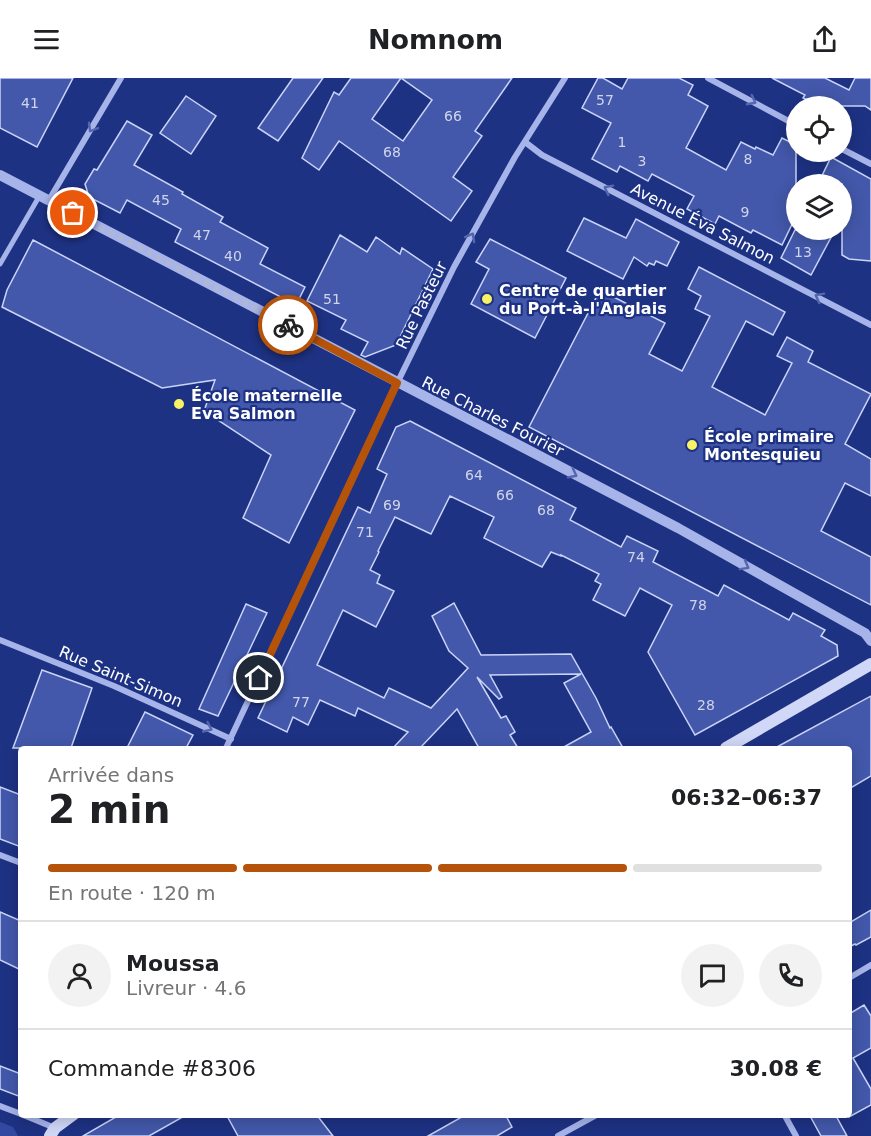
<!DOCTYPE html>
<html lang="fr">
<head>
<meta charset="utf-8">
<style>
	body { margin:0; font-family:"DejaVu Sans",sans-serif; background:#f2f2f2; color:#202124; height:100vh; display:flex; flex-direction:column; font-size:22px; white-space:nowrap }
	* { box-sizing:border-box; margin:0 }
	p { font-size:20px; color:#757577 }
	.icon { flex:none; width:33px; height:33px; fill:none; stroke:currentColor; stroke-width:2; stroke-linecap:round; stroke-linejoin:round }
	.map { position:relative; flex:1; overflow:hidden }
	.sheet { position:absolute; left:18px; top:668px; width:834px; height:372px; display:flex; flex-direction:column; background:#fff; border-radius:6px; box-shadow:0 3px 15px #0003 }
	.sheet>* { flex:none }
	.fabs { position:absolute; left:786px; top:18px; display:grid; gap:12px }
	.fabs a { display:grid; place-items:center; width:66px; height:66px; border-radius:50%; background:#fff; box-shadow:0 3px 15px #0003; font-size:30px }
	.pin { position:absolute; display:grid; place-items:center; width:51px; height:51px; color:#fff; margin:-26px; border:3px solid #fff; border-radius:50%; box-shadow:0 2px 6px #0007 }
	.courier { position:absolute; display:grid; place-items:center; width:60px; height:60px; margin:-30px; border:4px solid #b45309; border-radius:50%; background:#fff; color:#222; box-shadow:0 2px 8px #0007 }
	.overview em { font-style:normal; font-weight:800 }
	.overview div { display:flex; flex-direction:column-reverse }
	.overview { display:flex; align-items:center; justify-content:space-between; height:102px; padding:0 30px }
	h1 { font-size:39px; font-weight:800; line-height:45px }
	.bar { display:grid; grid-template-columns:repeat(4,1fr); gap:9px 6px; align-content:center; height:72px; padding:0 30px }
	.bar i { height:8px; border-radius:4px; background:#e0e0e0 }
	.bar .on { background:#b45309 }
	.bar p { grid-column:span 4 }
	.line { display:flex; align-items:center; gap:15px; padding:0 30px; border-top:2px solid #e0e0e0 }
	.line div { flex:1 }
	.round { display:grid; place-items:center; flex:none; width:63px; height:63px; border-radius:32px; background:#f2f2f2 }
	header { display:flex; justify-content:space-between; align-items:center; height:78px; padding:0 30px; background:#fff; font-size:27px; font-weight:800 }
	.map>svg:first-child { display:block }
	.green { fill:#3249a2 }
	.building { fill:#4358ab; stroke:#cad4f7; stroke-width:1.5 }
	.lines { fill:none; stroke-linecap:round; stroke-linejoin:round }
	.pedestrian { stroke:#a6b4ea; stroke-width:5 }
	.minor { stroke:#a6b4ea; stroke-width:6 }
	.tertiary { stroke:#a6b4ea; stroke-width:10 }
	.secondary { stroke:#d1d8f7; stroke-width:12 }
	.oneway { stroke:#5466ad }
	.done { stroke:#b0b7d4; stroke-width:6; stroke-dasharray:0 10.8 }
	.route { stroke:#b45309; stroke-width:8 }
	.poi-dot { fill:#f8f265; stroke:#1e3284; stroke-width:2 }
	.labels { text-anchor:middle; stroke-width:4.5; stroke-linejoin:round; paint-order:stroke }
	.number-label { font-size:14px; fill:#d0d5ea }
	.street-label { font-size:16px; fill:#fff; stroke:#1e3284 }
	.poi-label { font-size:16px; font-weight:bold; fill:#fff; stroke:#1e3284; text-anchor:start }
</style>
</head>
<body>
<header><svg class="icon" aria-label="menu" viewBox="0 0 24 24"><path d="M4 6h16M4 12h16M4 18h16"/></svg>Nomnom<svg class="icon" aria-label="share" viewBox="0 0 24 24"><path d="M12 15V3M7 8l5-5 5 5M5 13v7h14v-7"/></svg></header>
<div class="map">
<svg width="871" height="1058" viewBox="0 0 871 1058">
	<rect width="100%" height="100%" fill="#1e3284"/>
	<polygon class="green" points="0,1044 13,1049 18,1058 0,1058"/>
	<g class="building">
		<polygon points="0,0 73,0 37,69 0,50"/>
		<polygon points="293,0 323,0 278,63 258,50"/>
		<polygon points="351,0 401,0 372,41 403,63 432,22 401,0 512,0 475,53 482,58 453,99 472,113 451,143 339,63 319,92 302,80 334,14 339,17"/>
		<polygon points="598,0 603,0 622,11 628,0 679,0 693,7 688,17 708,28 686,70 726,92 741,64 755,71 756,69 773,77 782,60 796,67 796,138 782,167 753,152 751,155 719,138 715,146 687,131 694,118 652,96 648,103 620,88 617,94 592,81 611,45 582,30"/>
		<polygon points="772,0 825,0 849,12 855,0 871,0 871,32 865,28 819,28 803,20 805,17"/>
		<polygon points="186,18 216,38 191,76 160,55"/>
		<polygon points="127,43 152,57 134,87 183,114 182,116 223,139 220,144 268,170 260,186 305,209 296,227 175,164 181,151 127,122 120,135 89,119 85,106 94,91 97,92"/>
		<polygon points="831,79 871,101 871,183 849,181 842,177 842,106 818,106"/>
		<polygon points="584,140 626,160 636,141 679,164 667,188 656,183 654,187 649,185 647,188 634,179 623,201 567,173"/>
		<polygon points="795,152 835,152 811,197 781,180"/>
		<polygon points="340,157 367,174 376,159 400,176 402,170 433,191 396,267 365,279 361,277 368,264 341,251 346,242 307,223"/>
		<polygon points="490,161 566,200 535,260 471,226 489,191 476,184"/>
		<polygon points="33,162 355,332 289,465 243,440 271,377 204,333 215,302 162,310 2,229 7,212"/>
		<polygon points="699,189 785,234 773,257 746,243 712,309 765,337 792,285 777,278 787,259 813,273 808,284 871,316 845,366 871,381 871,418 845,405 821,453 871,479 871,527 529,349 600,212 665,245 649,276 682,293 710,238 695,231 701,218 688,211"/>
		<polygon points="410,343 576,430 570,442 621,469 627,458 658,473 653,484 718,518 724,507 789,542 793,535 825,552 821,558 837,567 838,578 695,657 648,574 672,527 640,510 625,538 593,522 601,506 595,503 599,496 561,477 561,478 551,474 542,489 484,460 494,439 450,418 431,456 395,439 378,473 379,474 370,492 380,497 377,505 394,513 376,549 343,532 317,587 384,620 389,610 431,630 468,590 449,573 432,538 454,525 481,577 571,576 596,620 610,650 611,649 623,670 562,670 591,654 564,605 581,596 490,597 502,619 499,621 477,599 501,640 506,638 515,654 510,657 518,670 479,670 457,631 420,670 393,670 408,654 358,630 355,638 320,622 308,647 293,639 287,654 258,640 358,429 370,435 387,396 377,391 396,349"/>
		<polygon points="246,526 267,535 218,638 199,631"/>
		<polygon points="42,592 92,610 71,670 13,670"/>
		<polygon points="871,618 871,698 849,711 849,670 775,670"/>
		<polygon points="145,634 193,657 186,670 127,670"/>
		<polygon points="0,709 21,717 21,769 0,761"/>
		<polygon points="871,832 871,859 856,867 855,866 849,869 849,845"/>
		<polygon points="0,834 21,843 21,892 0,882"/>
		<polygon points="864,927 871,938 871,970 853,980 871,1011 871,1027 849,1039 849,936"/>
		<polygon points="0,988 21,996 21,1019 0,1011"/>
		<polygon points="121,1036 188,1036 149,1058 83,1058"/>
		<polygon points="226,1036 316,1036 333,1058 238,1058"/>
		<polygon points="467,1036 505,1036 512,1049 497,1058 428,1058"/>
		<polygon points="809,1036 835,1036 847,1058 821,1058"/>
	</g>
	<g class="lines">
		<polyline class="pedestrian" points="0,186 40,117"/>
		<g class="minor">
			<polyline points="708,0 796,47"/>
			<polyline points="525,64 542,77 871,247"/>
			<polyline points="842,71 871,86"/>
			<polyline points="49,122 121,0"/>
			<polyline points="0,562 114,608 231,661"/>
			<polyline points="226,670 385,330 454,189 515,79 565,0"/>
			<polyline points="0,777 21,785"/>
			<polyline points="849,900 871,887"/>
			<polyline points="0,1028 21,1036"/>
			<polyline points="21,1036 55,1050"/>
			<polyline points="784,1036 796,1058"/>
			<polyline points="558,1058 598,1036"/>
		</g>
		<polyline class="tertiary" points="0,97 678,450 865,555 871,563"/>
		<g class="secondary">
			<polyline points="726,670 871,586"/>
			<polyline points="50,1058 55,1050 74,1036"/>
		</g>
	</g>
	<defs><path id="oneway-chevron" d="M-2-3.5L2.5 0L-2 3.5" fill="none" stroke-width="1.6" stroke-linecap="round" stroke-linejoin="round" transform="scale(1.5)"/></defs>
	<g class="oneway">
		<use href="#oneway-chevron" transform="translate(752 23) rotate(28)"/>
		<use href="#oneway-chevron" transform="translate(92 50) rotate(120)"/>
		<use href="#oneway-chevron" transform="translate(608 111) rotate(-153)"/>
		<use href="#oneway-chevron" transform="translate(471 159) rotate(-61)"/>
		<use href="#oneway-chevron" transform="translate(819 219) rotate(-153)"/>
		<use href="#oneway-chevron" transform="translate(573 396) rotate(27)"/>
		<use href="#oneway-chevron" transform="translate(745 488) rotate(29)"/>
		<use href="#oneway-chevron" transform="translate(208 650) rotate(25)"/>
	</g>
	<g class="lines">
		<polyline class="done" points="73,135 288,247"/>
		<polyline class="route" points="259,600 397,305 288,247"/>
	</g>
	<g class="poi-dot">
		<circle cx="487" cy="221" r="6"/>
		<circle cx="179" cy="326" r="6"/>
		<circle cx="692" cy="367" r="6"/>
	</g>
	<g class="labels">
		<g class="number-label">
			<text x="605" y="27">57</text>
			<text x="30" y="30">41</text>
			<text x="453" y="43">66</text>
			<text x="622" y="69">1</text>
			<text x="392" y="79">68</text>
			<text x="748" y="86">8</text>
			<text x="642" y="88">3</text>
			<text x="161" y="127">45</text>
			<text x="745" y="139">9</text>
			<text x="202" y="162">47</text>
			<text x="803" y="179">13</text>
			<text x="233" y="183">40</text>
			<text x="332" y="226">51</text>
			<text x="474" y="402">64</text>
			<text x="505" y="422">66</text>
			<text x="392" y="432">69</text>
			<text x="546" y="437">68</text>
			<text x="365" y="459">71</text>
			<text x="636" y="484">74</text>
			<text x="698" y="532">78</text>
			<text x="301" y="629">77</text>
			<text x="706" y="632">28</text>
		</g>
		<g class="street-label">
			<text transform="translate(703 145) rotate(27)" y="6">Avenue Éva Salmon</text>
			<text transform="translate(421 227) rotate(-64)" y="6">Rue Pasteur</text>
			<text transform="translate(493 338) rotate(27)" y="6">Rue Charles Fourier</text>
			<text transform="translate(121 598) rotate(23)" y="6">Rue Saint-Simon</text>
		</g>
		<g class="poi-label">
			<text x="499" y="218">Centre de quartier<tspan x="499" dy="18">du Port-à-l'Anglais</tspan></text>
			<text x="191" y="323">École maternelle<tspan x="191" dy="18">Eva Salmon</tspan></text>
			<text x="704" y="364">École primaire<tspan x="704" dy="18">Montesquieu</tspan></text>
		</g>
	</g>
</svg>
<div class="fabs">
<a><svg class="icon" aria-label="locate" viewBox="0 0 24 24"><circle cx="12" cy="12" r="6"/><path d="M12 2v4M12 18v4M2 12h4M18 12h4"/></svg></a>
<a><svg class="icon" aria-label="layers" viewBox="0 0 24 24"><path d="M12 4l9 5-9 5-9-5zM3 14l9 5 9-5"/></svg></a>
</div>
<div class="pin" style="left:73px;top:135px;background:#ea580c"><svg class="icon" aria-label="bag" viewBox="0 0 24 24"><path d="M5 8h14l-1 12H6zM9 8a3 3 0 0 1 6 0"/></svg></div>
<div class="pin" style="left:259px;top:600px;background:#1f2937"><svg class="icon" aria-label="home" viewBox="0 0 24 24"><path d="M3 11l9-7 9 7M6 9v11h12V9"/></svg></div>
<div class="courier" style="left:288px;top:247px"><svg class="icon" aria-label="bike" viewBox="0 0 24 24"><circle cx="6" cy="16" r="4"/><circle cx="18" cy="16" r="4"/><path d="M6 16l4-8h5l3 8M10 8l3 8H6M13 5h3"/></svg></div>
<section class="sheet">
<div class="overview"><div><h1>2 min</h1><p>Arrivée dans</p></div><em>06:32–06:37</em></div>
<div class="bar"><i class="on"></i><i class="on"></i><i class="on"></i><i></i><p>En route · 120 m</p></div>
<div class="line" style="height:108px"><a class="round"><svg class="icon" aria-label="person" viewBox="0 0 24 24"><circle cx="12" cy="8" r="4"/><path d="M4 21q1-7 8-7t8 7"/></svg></a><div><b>Moussa</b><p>Livreur · 4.6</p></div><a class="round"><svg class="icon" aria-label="chat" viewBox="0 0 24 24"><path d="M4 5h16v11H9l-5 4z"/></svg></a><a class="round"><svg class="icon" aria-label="phone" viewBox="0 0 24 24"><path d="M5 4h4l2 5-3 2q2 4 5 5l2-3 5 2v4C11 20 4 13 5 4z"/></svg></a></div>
<div class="line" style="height:78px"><div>Commande #8306</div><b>30.08 €</b></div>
</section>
</div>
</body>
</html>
